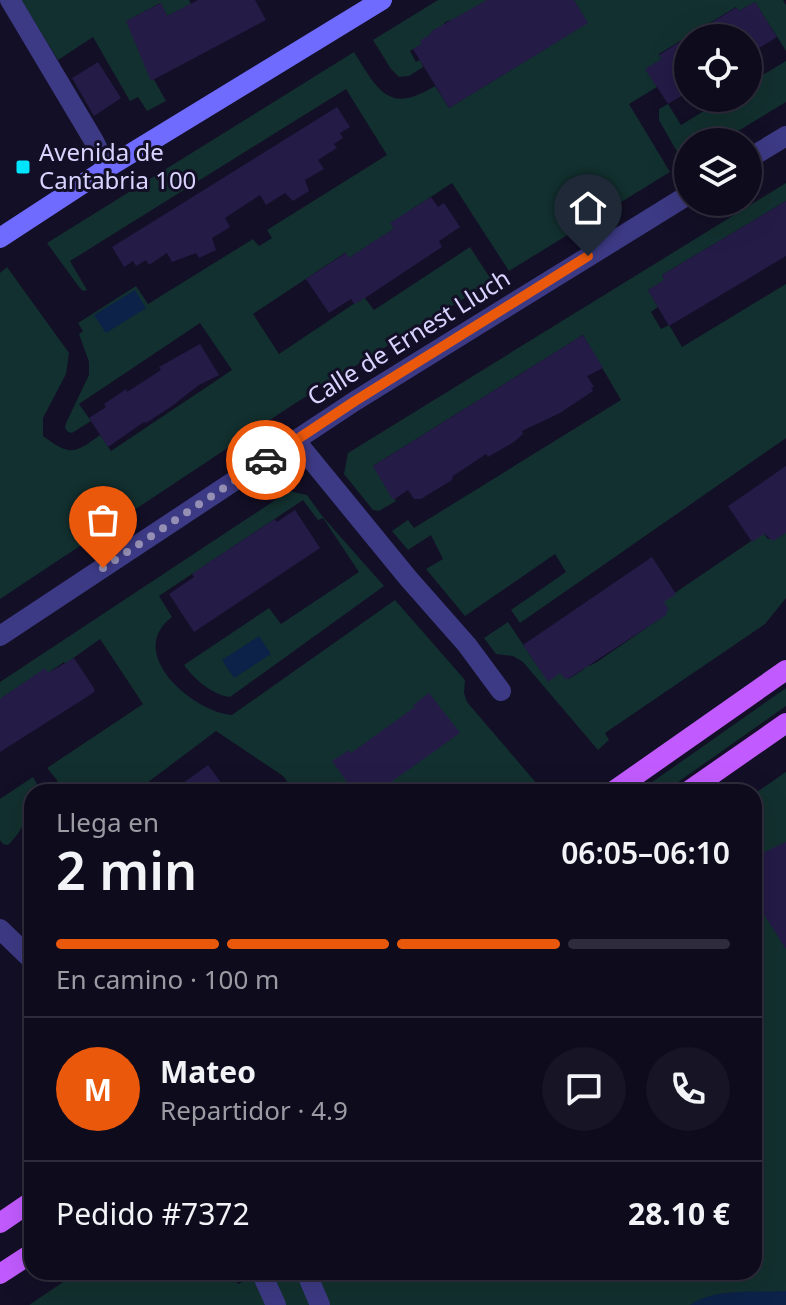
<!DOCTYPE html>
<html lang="es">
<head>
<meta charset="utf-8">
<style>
	body { margin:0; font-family:"Noto Sans",sans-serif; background:#171425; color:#f1f3f6; height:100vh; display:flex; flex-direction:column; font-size:30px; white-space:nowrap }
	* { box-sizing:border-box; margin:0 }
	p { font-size:26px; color:#9b9ba3 }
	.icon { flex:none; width:44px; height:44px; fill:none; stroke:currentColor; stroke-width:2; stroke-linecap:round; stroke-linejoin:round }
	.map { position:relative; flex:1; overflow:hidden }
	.details { position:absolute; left:24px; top:784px; width:738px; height:496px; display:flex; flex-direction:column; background:#0e0b1c; border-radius:24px; box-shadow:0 8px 32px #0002,0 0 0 2px #2e2b3b }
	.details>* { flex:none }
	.buttons { position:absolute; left:674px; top:24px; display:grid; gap:16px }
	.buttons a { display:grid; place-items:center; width:88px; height:88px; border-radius:50%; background:#0e0b1c; box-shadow:0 8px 32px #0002,0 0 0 2px #2e2b3b; font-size:40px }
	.pin { position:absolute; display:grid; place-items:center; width:68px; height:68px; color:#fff; margin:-82px -34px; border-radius:50% 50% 50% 0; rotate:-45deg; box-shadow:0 0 8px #0007 }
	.pin .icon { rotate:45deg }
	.courier { position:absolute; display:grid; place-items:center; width:80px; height:80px; margin:-40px; border:6px solid #ea580c; border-radius:50%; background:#fff; color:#222; box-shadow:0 2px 10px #0007 }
	.summary em { font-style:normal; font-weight:600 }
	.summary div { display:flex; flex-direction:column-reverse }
	.summary { display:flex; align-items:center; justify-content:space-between; height:136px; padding:0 32px }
	h1 { font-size:52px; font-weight:600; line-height:60px }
	.bar { display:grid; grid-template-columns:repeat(4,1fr); gap:12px 8px; align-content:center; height:96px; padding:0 32px }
	.bar i { height:10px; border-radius:6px; background:#2e2b3b }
	.bar .current { background:#ea580c }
	.bar p { grid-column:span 4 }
	.line { display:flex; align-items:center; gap:20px; padding:0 32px; border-top:2px solid #2e2b3b }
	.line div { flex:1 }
	.round { display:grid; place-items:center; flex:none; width:84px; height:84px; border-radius:42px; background:#171425 }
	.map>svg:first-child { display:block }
	.green { fill:#12302f }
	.water { fill:#0c2248 }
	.building { fill:#241b47 }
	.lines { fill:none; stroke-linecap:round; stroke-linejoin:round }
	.street { stroke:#3d3a85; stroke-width:20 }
	.secondary { stroke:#6f6bff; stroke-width:20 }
	.primary { stroke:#c25bff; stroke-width:20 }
	.done { stroke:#948fb3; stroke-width:8; stroke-dasharray:0 14.4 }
	.route { stroke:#ea580c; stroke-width:10 }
	.poi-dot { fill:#00e5ff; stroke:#130f26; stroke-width:3 }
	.labels { text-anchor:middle; stroke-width:6; stroke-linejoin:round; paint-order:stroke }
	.poi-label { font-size:24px; fill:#d9d4ff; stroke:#130f26; text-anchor:start }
	.street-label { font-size:24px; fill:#d9d4ff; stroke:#130f26 }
</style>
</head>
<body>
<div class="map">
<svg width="786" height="1305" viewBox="0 0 786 1305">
	<rect width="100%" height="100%" fill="#130f26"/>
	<g class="green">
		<polygon points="21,0 189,0 191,4 167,16 160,3 127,21 143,60 166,101 147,111 138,97 130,101 93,37 58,60"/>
		<polygon points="438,0 487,0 452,22 450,20 444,23 446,27 439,32 437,28 431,32 431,34 421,41 422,44 410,51 416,62 420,60 423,67 409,76 399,77 391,69 373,40"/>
		<path d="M574,0h209l3,5v46l-31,-49 -16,9 -3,-4 -77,47 3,5 -16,10 11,18 -28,17 41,68 -161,99 -57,-88 -61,40 3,6 -45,29 -4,-5 -92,61 26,40 85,-57 10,13 96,-63 22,34 -198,123 -294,195v-326l7,-6 62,86 -3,21 -23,44v18c27,20 31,18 57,-1l11,16 121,-81 -32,-47 -121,81 12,17 -19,12 -4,-1 -3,-4 1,-5 23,-48v-13l-10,-28 4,-3 -5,-8 58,-37 12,18 105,-65 6,7 13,-8 -5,-8 120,-75 -41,-66 -276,172 17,29 -4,1 -4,-4 -32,-44 307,-191c24,38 34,63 81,34l14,22 138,-85z"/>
		<polygon points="786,61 786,102 720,142 688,142 688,162 684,164 659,120 659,109 668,104 681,125 725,98 748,98 748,84"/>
		<polygon points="786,183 786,201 662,275 665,280 648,290 658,307 651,312 661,329 669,325 682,347 786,284 786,438 520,623 511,610 566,572 555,554 465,616 426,569 443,559 431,535 408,550 392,531 408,520 414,528 621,400 583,335 373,466 396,501 379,511 373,510 344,474 348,453"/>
		<path d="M289,491l18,4 16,22 61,69 -154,111c-17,-2 -36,-18 -46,-32l85,-57 12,16 78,-52 -36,-54 -5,2 -15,-20 -144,96 13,21c-48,36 21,95 60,98l163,-115 70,80 -1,13 3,9 77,90h-249l-12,-16 -67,-45 -81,61h-76l-2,-12 -10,-12 96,-64 -43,-65 -35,25 -1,-2 -16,11 -3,-4 -43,29 -2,6v-22z"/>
		<polygon points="786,531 786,598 765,624 605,733 609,740 598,750 523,662 513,656 496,654 484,638 508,622 538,667 560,672 569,679 584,669 581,664 585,661 589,666 597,662 665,615 667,612 663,601 763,533 768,539"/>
		<polygon points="786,688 786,706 664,792 638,792"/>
		<polygon points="786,772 786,1305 29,1305 78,1272 230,1272 238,1284 266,1272 754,1272 754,794"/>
		<path d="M33,777l8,15h-9c0,19 -10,40 -24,53l-5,-1 -3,-4v-41z"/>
	</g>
	<g class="water">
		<polygon points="135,290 146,308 106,333 94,315"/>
		<polygon points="259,636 271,654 234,678 222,660"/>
		<path d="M786,1291v14h-96c26,-18 65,-12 96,-14z"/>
	</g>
	<g class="building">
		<polygon points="198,0 255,0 266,20 151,81 126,21 161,3 167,16"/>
		<polygon points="487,0 574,0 588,23 449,108 413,49 422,44 420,41 431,34 430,32"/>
		<polygon points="755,2 777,37 748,55 748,38 688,38 688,92 668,104 645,69 662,59 659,55 686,38 737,7 739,11"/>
		<polygon points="98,62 121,98 94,116 72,78"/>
		<polygon points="337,107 350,127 340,133 343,138 334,144 337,148 318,160 324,169 305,180 309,191 293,201 285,193 266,205 260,195 225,218 230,227 212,238 216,250 199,258 196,253 172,262 167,253 149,265 146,260 136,266 133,261 124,267 112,247"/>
		<polygon points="431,197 438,207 444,203 460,227 439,241 442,247 365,298 354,304 351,299 329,313 306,279 346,253 349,258 371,243 394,229 390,223"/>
		<polygon points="786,201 786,256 669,326 648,290 664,280 662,275"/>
		<polygon points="583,335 603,368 587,376 594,387 591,388 593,391 560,413 522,431 523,434 514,442 488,457 486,454 453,476 452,480 421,499 414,499 408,490 393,500 373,466"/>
		<polygon points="200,344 219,375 199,385 172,406 146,423 144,422 108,447 89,418 106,407 104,404 126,389 127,392 161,370 159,367"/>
		<polygon points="786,466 786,533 773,541 764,534 752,542 728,506"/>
		<polygon points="295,510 320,548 194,632 169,594 194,577 192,574 214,559 275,519 277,522"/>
		<polygon points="652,557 676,594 664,602 668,608 666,615 568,679 565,679 560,673 548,682 523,645"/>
		<polygon points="74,658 95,690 93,693 0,752 0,699 45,668 48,673"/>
		<polygon points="429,693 460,733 377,792 354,792 332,761 349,750 351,753 415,707 413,705"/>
		<polygon points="208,765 228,792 171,792"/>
		<polygon points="786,842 786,949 754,899 754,857"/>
	</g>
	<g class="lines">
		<g class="street">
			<polyline points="10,0 94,141 107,168"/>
			<polyline points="748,159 786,136"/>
			<polyline points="296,441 408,578 467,645 501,691"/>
			<polyline points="0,636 355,401 688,195"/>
			<polyline points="0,929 32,960"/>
			<polyline points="261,1272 276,1305"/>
			<polyline points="306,1272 320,1305"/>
		</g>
		<polyline class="secondary" points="0,238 107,168 382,0"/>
		<g class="primary">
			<polyline points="612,792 786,670"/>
			<polyline points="687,792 786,723"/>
			<polyline points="0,1223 32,1201"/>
			<polyline points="0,1274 32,1253"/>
		</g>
	</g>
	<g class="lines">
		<polyline class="done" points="103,568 266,460"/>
		<polyline class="route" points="266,460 355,401 588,256"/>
	</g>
	<rect class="poi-dot" x="15" y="159" width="16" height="16" rx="4"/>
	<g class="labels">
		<g class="poi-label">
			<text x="39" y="161">Avenida de<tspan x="39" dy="28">Cantabria 100</tspan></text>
		</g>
		<g class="street-label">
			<text transform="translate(409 338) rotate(-32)" y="8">Calle de Ernest Lluch</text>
		</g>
	</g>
</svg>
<div class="buttons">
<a><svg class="icon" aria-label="locate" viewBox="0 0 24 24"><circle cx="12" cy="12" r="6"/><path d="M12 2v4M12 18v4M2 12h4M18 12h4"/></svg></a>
<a><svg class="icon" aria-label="layers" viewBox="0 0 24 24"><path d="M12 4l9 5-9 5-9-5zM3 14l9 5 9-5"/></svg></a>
</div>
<div class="pin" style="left:103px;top:568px;background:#ea580c"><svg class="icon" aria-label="bag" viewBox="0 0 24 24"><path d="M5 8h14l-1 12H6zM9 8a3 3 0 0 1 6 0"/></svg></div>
<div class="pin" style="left:588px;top:256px;background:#1f2937"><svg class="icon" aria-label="home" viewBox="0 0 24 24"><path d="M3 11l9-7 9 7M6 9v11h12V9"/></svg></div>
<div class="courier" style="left:266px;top:460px"><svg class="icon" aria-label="car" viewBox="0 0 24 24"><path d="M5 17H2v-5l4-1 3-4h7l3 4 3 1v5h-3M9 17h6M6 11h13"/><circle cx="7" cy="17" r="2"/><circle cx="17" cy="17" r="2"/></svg></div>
<section class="details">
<div class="summary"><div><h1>2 min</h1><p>Llega en</p></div><em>06:05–06:10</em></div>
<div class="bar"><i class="current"></i><i class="current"></i><i class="current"></i><i></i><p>En camino · 100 m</p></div>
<div class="line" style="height:144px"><b class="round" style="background:#ea580c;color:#fff">M</b><div><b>Mateo</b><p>Repartidor · 4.9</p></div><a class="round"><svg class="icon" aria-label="chat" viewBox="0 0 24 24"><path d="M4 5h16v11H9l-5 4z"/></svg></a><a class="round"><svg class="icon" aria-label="phone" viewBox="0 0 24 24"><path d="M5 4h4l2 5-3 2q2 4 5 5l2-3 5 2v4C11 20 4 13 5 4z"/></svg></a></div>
<div class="line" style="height:104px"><div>Pedido #7372</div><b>28.10 €</b></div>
</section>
</div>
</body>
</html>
